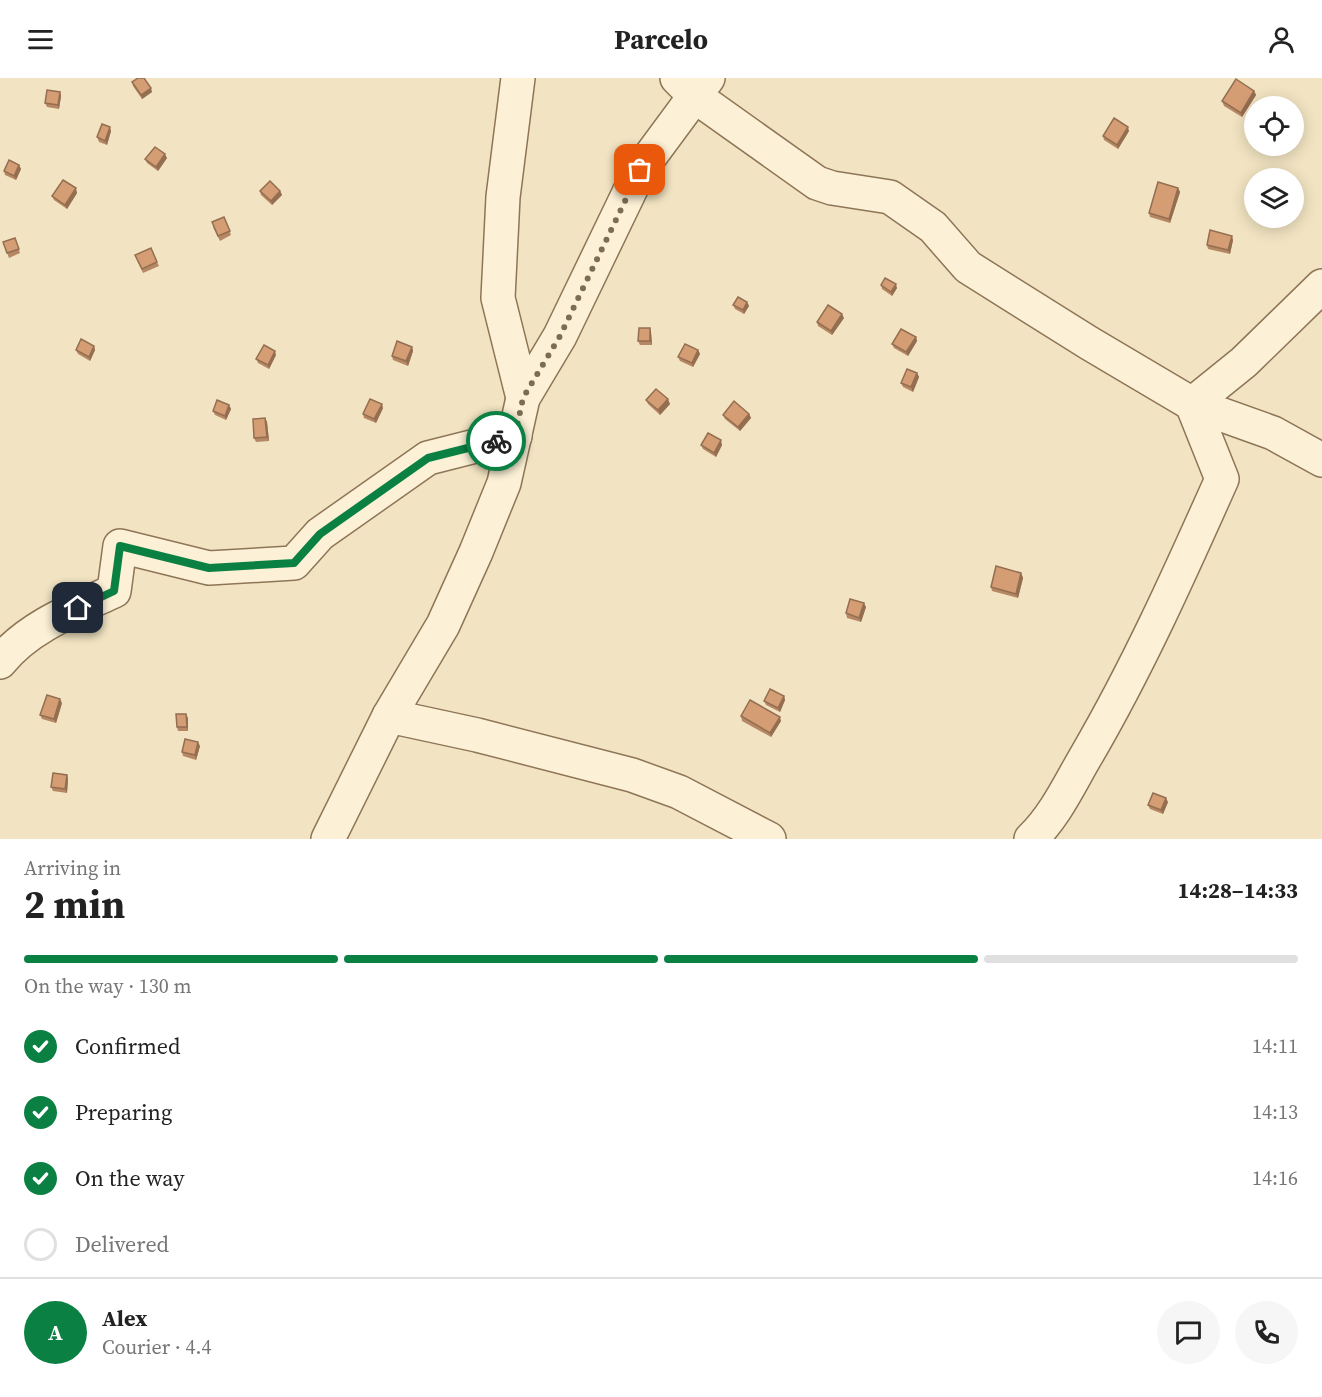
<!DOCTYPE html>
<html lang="en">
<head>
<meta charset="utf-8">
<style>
	body { margin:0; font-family:"Source Serif 4",serif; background:#f6f6f6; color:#222; height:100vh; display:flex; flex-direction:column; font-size:22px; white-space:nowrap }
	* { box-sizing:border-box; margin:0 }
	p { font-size:20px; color:#767676 }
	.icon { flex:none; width:33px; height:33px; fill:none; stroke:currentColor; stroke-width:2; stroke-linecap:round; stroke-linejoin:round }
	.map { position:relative; height:761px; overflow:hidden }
	.details { display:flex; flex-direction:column; background:#fff; flex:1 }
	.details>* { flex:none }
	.fabs { position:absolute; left:1244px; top:18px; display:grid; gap:12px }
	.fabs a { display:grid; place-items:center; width:60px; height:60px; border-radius:50%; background:#fff; box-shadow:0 3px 15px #0003; font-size:30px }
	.pin { position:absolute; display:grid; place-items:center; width:51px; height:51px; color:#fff; margin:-26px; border-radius:12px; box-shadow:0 3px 9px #0006 }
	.courier { position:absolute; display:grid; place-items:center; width:60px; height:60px; margin:-30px; border:4px solid #0b8043; border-radius:50%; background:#fff; color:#222; box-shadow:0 2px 8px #0007 }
	.head em { font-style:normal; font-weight:700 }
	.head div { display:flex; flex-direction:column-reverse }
	.head { display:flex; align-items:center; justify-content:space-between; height:102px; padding:0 24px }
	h1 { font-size:39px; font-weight:700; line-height:45px }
	.bar { display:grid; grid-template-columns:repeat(4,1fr); gap:9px 6px; align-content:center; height:72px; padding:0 24px }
	.bar i { height:8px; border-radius:4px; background:#e0e0e0 }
	.bar .selected { background:#0b8043 }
	.bar p { grid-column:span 4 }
	.line { display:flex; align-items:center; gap:15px; padding:0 24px; border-top:2px solid #e0e0e0 }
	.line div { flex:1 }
	.round { display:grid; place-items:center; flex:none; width:63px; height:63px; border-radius:32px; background:#f6f6f6 }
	ol { padding:0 24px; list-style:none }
	li { display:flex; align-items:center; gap:18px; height:66px }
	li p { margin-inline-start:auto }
	li .icon { padding:6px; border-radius:50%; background:#0b8043; color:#fff; stroke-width:4 }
	li:last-child { color:#767676 }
	li i { width:33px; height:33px; border:3px solid #e0e0e0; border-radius:50% }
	header { display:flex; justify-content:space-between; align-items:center; height:78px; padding:0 24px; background:#fff; font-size:27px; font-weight:700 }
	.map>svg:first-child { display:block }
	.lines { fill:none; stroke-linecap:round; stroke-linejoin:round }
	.minor-casing { stroke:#8e7557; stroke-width:36 }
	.minor { stroke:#fcf1d6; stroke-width:33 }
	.wall { fill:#b68764 }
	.shaded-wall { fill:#946e51 }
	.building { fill:#d49d74; stroke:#946e51; stroke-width:1.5 }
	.done { stroke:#7c6c57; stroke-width:6; stroke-dasharray:0 10.8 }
	.route { stroke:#0b8043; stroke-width:8 }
</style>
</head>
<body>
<header><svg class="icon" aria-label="menu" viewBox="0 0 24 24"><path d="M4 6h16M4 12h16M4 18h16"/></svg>Parcelo<svg class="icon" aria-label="person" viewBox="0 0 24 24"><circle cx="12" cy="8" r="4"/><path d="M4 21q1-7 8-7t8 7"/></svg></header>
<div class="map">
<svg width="1322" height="761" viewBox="0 0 1322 761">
	<rect width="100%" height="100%" fill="#f2e4c2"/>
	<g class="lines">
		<g class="minor-casing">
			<g id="minor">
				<polyline points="518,0 503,119 498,220 523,320"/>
				<polyline points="677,0 696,19 817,105 832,110 890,119 933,149 968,189 1089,265 1192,326 1273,355 1322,382"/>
				<path d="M0,584c28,-35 75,-53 114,-71l6,-45 89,22 85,-5 26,-29 108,-76 87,-22"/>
				<polyline points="389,638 477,657 632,697 679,714 769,761"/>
				<polyline points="328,761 389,638 443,547 476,474 504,405 523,320 560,258 640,92 708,0"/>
				<path d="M1031,761c24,-23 38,-54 55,-83 52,-89 94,-183 136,-277l-30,-75 52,-42 78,-76"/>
			</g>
		</g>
		<use href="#minor" class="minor"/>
	</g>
	<g class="wall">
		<polygon points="132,4 152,14 142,21 133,8"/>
		<polygon points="1254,13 1256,17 1242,39 1224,28 1222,23"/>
		<polygon points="60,14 61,18 59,31 47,29 45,25"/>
		<polygon points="111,53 107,67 99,64 97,59"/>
		<polygon points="1129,53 1118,71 1104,62 1103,58"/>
		<polygon points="167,80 158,93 147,85 145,81"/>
		<polygon points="19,87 21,91 16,102 5,97 4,93"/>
		<polygon points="1178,110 1180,114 1170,145 1150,139 1149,135"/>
		<polygon points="260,113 280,113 282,117 272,127 261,117"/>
		<polygon points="77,115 67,131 54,122 52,118"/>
		<polygon points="224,139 231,157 220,163 213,149"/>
		<polygon points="15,160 20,175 9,180 3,164"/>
		<polygon points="1233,162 1230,176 1208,171 1207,167"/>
		<polygon points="137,182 157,184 159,188 143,195"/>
		<polygon points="881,207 897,210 892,218 882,211"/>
		<polygon points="747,224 749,228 744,236 735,231 733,227"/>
		<polygon points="844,240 832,257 818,248 817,244"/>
		<polygon points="650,250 651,254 652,267 640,267 638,263"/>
		<polygon points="916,259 917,263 908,278 894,270 892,266"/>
		<polygon points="94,268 95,272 90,283 78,276 76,272"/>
		<polygon points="412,269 413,273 408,288 393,282 392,278"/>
		<polygon points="698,272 700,276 693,289 680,283 678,279"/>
		<polygon points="276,277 269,291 258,285 256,281"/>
		<polygon points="917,295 919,299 913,314 903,309 901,305"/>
		<polygon points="646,322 670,326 660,337 648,326"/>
		<polygon points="229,327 231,331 226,342 215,337 213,333"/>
		<polygon points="383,330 376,345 364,340 363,336"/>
		<polygon points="749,336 751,340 740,353 725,341 723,337"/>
		<polygon points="265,340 267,344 269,363 256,364 254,360"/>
		<polygon points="701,367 722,367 716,379 703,371"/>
		<polygon points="1021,495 1023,500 1018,520 992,513 991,509"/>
		<polygon points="866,529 861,544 847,540 846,535"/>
		<polygon points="784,618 785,622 780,634 766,627 764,623"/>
		<polygon points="62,625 56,645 42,641 40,637"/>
		<polygon points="741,638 781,643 771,659 742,643"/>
		<polygon points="188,640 188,653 178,653 177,649"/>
		<polygon points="200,668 196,682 183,678 182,674"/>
		<polygon points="67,697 68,701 67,715 53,713 51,709"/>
		<polygon points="1168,724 1163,736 1150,731 1148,727"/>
	</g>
	<g class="shaded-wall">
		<polygon points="151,10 152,14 142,21 141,17"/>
		<polygon points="1254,13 1256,17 1242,39 1241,35"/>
		<polygon points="60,14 61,18 59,31 58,27"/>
		<polygon points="110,49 111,53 107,67 105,63"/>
		<polygon points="1128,49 1129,53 1118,71 1117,67"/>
		<polygon points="165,76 167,80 158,93 156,89"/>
		<polygon points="19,87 21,91 16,102 14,98"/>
		<polygon points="76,110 77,115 67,131 65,127"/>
		<polygon points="1178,110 1180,114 1170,145 1169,141"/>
		<polygon points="280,113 282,117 272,127 271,123"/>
		<polygon points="1232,158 1233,162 1230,176 1228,172"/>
		<polygon points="896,206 897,210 892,218 891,214"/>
		<polygon points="747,224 749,228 744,236 743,232"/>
		<polygon points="842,236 844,240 832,257 831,253"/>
		<polygon points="650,250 651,254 652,267 650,263"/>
		<polygon points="916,259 917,263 908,278 906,274"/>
		<polygon points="94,268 95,272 90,283 89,279"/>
		<polygon points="412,269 413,273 408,288 406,283"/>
		<polygon points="698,272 700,276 693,289 692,285"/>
		<polygon points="275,273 276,277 269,291 268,287"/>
		<polygon points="917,295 919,299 913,314 911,309"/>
		<polygon points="668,321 670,326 660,337 658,332"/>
		<polygon points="382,326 383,330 376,345 374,341"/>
		<polygon points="229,327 231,331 226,342 225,338"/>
		<polygon points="749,336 751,340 740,353 738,349"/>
		<polygon points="265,340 267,344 269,363 267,359"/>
		<polygon points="721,362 722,367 716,379 714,375"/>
		<polygon points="1021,495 1023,500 1018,520 1016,516"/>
		<polygon points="864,525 866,529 861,544 859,540"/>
		<polygon points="784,618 785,622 780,634 778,630"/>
		<polygon points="60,621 62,625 56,645 54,641"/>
		<polygon points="186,636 188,640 188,653 187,649"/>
		<polygon points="780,639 781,643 771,659 770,655"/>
		<polygon points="198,664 200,668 196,682 195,677"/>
		<polygon points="67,697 68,701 67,715 65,711"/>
		<polygon points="1166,720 1168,724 1163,736 1161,732"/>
	</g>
	<g class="building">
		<polygon points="138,0 144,0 151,10 141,17 132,4"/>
		<polygon points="1236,1 1254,13 1241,35 1222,23"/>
		<polygon points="47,12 60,14 58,27 45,25"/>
		<polygon points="1114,40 1128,49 1117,67 1103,58"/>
		<polygon points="102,46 110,49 105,63 97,59"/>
		<polygon points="155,69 165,76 156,89 145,81"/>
		<polygon points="9,82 19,87 14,98 4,93"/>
		<polygon points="63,102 76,110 65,127 52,118"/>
		<polygon points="270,103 280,113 271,123 260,113"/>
		<polygon points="1158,104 1178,110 1169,141 1149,135"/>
		<polygon points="224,139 230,153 218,158 212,144"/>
		<polygon points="1210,152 1232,158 1228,172 1207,167"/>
		<polygon points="15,160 19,171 7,175 3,164"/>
		<polygon points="151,170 157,184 142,191 135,177"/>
		<polygon points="885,200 896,206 891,214 881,207"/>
		<polygon points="738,219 747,224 743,232 733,227"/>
		<polygon points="828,227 842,236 831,253 817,244"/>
		<polygon points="639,250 650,250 650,263 638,263"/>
		<polygon points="901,251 916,259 906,274 892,266"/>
		<polygon points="81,261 94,268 89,279 76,272"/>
		<polygon points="397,263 412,269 406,283 392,278"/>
		<polygon points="685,266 698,272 692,285 678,279"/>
		<polygon points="264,267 275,273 268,287 256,281"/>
		<polygon points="907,291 917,295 911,309 901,305"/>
		<polygon points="656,311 668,321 658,332 646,322"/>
		<polygon points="370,321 382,326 374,341 363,336"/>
		<polygon points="217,322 229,327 225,338 213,333"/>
		<polygon points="734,323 749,336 738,349 723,337"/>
		<polygon points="265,340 267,359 254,360 253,341"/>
		<polygon points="708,355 721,362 714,375 701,367"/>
		<polygon points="996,488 1021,495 1016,516 991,509"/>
		<polygon points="850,521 864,525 859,540 846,535"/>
		<polygon points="770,611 784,618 778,630 764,623"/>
		<polygon points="47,617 60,621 54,641 40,637"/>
		<polygon points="750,622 780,639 770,655 741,638"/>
		<polygon points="176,636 186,636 187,649 177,649"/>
		<polygon points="185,661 198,664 195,677 182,674"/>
		<polygon points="53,695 67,697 65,711 51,709"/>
		<polygon points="1153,715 1166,720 1161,732 1148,727"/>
	</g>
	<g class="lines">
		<polyline class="done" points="496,363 515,358 523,320 560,258 640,92"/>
		<polyline class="route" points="78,530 114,513 120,468 209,490 294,485 320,456 428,380 496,363"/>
	</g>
</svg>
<div class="fabs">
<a><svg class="icon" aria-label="locate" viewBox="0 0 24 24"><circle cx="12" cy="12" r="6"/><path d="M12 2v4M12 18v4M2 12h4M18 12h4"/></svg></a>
<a><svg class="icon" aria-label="layers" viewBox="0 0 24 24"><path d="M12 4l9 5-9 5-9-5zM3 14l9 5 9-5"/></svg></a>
</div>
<div class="pin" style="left:640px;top:92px;background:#ea580c"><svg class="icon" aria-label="bag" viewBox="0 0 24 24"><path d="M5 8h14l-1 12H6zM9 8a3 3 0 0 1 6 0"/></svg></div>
<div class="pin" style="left:78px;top:530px;background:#1f2937"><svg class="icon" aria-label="home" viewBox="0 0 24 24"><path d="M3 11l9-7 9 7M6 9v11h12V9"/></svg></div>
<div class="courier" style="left:496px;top:363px"><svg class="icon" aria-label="bike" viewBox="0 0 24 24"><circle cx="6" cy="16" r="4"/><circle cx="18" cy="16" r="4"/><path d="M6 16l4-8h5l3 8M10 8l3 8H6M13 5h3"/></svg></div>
</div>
<section class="details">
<div class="head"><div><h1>2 min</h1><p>Arriving in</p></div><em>14:28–14:33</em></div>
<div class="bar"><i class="selected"></i><i class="selected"></i><i class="selected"></i><i></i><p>On the way · 130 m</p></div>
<ol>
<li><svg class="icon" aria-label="check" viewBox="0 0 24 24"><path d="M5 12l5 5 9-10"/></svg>Confirmed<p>14:11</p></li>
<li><svg class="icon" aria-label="check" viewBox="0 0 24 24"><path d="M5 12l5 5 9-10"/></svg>Preparing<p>14:13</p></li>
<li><svg class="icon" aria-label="check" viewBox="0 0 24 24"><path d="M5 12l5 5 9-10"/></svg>On the way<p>14:16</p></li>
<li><i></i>Delivered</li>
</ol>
<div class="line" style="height:108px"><b class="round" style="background:#0b8043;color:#fff">A</b><div><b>Alex</b><p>Courier · 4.4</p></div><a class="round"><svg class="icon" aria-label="chat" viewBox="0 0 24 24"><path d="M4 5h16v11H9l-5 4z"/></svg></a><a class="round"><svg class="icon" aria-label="phone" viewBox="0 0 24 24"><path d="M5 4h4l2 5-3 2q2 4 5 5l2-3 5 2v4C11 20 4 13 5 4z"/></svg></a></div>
</section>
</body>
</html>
